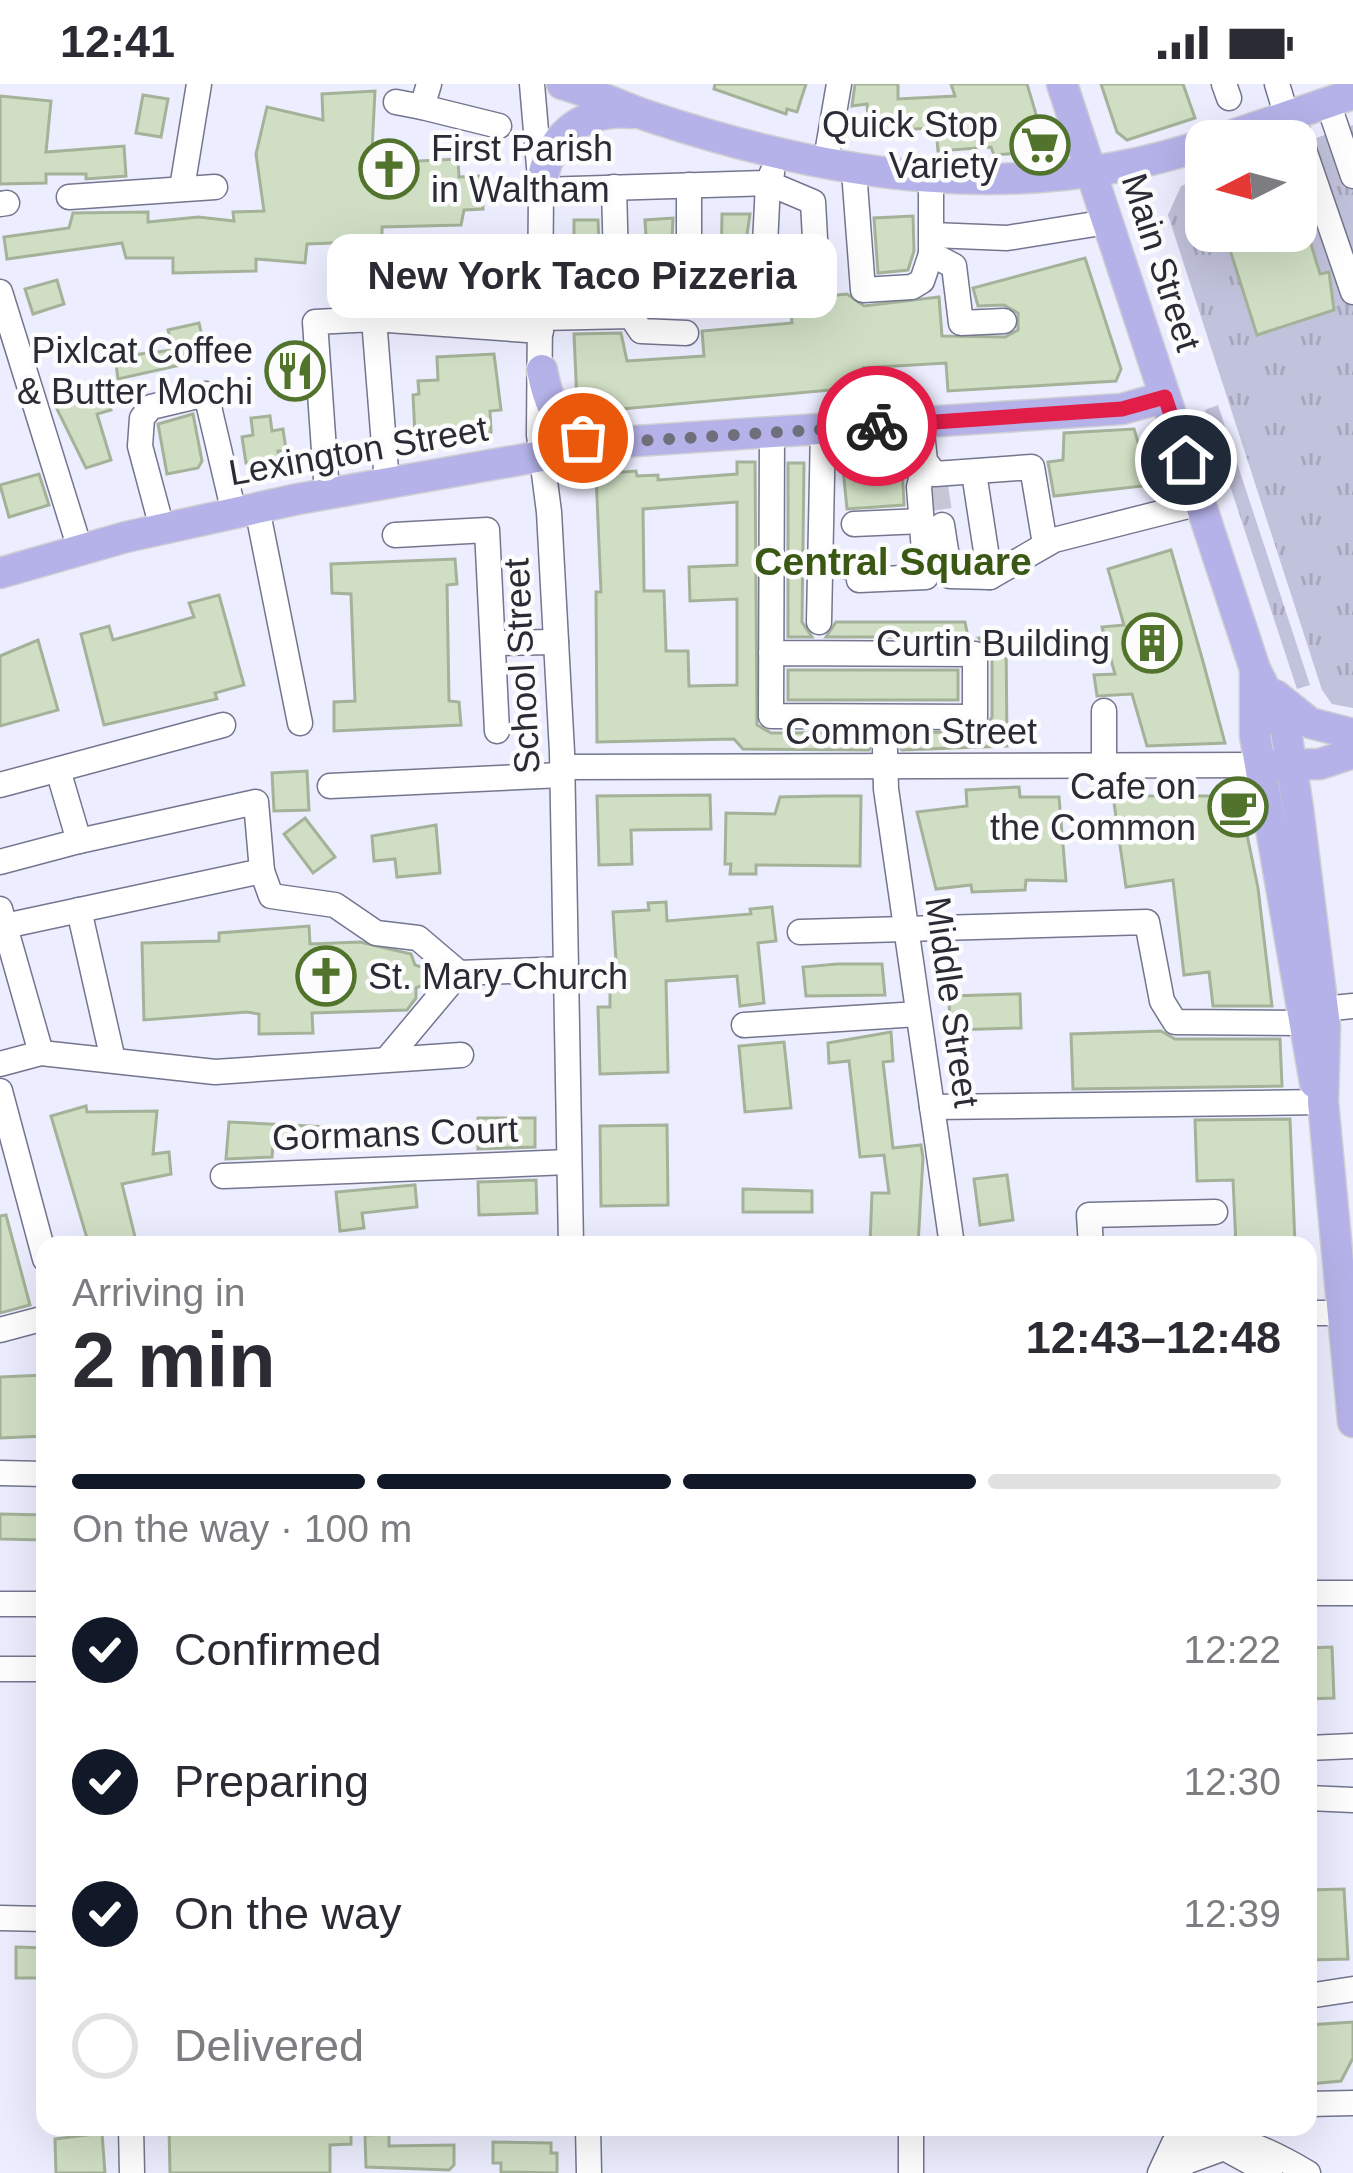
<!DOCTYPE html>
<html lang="en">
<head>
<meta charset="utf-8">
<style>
	body { margin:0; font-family:Helvetica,sans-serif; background:#f2f2f3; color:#2b2b33; height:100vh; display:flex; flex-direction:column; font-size:45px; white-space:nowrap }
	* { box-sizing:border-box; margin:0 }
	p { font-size:39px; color:#7c7c81 }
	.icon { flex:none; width:66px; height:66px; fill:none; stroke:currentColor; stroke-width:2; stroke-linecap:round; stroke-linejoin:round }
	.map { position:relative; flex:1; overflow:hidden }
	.sheet { position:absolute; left:36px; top:1152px; width:1281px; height:900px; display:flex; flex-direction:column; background:#fff; border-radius:24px; box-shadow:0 12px 48px #0002 }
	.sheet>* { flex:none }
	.needle { width:78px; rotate:264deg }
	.tools { position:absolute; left:1185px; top:36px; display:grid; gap:24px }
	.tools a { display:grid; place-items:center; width:132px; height:132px; border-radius:24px; background:#fff; box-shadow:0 12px 48px #0002; font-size:60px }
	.pin { position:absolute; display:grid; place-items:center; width:102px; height:102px; color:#fff; margin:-51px; border:6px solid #fff; border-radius:50%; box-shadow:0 3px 12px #0007 }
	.courier { position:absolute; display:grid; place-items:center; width:120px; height:120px; margin:-60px; border:9px solid #e11d48; border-radius:50%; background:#fff; color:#222; box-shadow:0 3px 15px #0007 }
	.bubble { position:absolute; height:84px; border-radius:24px; background:#fff; box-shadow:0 12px 48px #0002; font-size:39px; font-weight:800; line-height:84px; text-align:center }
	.summary em { font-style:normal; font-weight:800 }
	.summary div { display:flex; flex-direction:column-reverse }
	.summary { display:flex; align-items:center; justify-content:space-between; height:204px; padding:0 36px }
	h1 { font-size:78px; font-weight:800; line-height:90px }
	.bar { display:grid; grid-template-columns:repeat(4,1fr); gap:18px 12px; align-content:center; height:144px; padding:0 36px }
	.bar i { height:15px; border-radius:9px; background:#e1e1e2 }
	.bar .on { background:#111827 }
	.bar p { grid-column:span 4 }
	ol { padding:0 36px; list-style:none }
	li { display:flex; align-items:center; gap:36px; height:132px }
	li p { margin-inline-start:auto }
	li .icon { padding:12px; border-radius:50%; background:#111827; color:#fff; stroke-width:4 }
	li:last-child { color:#7c7c81 }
	li i { width:66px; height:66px; border:6px solid #e1e1e2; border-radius:50% }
	.status { display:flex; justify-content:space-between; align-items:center; height:84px; padding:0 60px; background:#fff; direction:ltr }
	.status svg { height:33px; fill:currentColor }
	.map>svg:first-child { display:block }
	.park { fill:url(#park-tufts) }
	.building { fill:#d0dfc4; stroke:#a4b299; stroke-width:3; fill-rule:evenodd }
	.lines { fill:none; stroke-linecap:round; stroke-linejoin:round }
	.minor-tunnel { stroke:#c5c6d6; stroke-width:24; stroke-dasharray:24 12; stroke-linecap:butt }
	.minor-casing { stroke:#74758f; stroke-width:27 }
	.major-casing { stroke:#d0d0d3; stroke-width:33 }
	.minor { stroke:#fff; stroke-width:24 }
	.major { stroke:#b5b2e9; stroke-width:30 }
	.done { stroke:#6e6f7b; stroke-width:12; stroke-dasharray:0 21.6 }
	.route { stroke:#e11d48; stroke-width:15 }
	.labels { text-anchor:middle; stroke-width:9; stroke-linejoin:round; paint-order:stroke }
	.poi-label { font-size:36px; fill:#2a2b35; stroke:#fcfcfc; text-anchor:end }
	.street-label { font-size:36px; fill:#2a2b35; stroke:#fcfcfc }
	.neighbourhood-label { font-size:39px; font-weight:bold; fill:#3a5814; stroke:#fcfcfc }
</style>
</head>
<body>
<div class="status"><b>12:41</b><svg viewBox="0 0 49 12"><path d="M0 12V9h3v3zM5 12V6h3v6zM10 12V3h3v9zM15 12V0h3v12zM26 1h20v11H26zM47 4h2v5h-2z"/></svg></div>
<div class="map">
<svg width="1353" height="2089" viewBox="0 0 1353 2089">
	<defs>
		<pattern id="park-tufts" width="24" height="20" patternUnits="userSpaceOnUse" patternTransform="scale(3)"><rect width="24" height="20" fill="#c1c2db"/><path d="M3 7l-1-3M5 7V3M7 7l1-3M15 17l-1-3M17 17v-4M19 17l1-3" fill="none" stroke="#a6a7bd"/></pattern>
	</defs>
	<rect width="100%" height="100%" fill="#ecedfe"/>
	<g class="park">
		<polygon points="1353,41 1353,624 1332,620 1322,606 1168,131 1181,102 1206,92 1206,147 1296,147 1296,61"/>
		<polygon points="1218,321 1310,601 1297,605 1205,326"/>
	</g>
	<g class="building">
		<polygon points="715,0 806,0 797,28 787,25 786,30 714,5"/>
		<polygon points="855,0 898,0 898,15 955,12 951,0 1027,0 1047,67 994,71 991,63 938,67 936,44 869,47 867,20 852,22"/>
		<polygon points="1101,0 1183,0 1195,34 1127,56 1117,48"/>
		<polygon points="375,7 372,66 397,64 398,78 458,75 459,93 481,92 483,125 464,126 461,141 382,143 382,157 307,160 305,179 256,175 256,187 173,189 173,174 126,174 122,159 7,175 4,153 69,144 73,129 148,128 148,138 198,133 234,137 233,128 264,127 256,70 267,23 323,36 322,10"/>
		<polygon points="143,11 168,15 161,53 136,49"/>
		<polygon points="0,12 51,17 46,68 124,62 126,92 86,95 86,90 46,90 46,99 0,100"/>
		<polygon points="722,130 750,130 742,185 721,185"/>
		<polygon points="913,132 914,167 908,186 878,189 874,134"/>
		<polygon points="673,134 670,200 649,202 645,136"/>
		<polygon points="574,136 598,136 600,182 604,200 614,201 614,216 574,217"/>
		<polygon points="1224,147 1307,147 1320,190 1329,188 1334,226 1257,251"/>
		<polygon points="1085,174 1121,285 1116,297 948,307 946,279 863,284 864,303 589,328 577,319 574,250 621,249 627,277 704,272 702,247 792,239 790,213 806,212 805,188 824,187 826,212 847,210 864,222 939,213 942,252 1005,253 1018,246 1018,229 1004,221 978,222 973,204"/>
		<polygon points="57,196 64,220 33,230 25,205"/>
		<polygon points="199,239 207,275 118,295 115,273 173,266 168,246"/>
		<polygon points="494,270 501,326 490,327 491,348 415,352 413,311 419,310 418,297 438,296 437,273"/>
		<polygon points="102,298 111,326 97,330 111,376 86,384 56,323 62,320 59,311"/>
		<polygon points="193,330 202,377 198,384 167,390 158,340"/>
		<polygon points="270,332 272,347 283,345 286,366 278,367 279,374 246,379 242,353 253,351 251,334"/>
		<polygon points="1134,345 1151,401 1054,412 1048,378 1063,376 1064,349"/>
		<polygon points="901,360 904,421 847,425 841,364"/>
		<path d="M737,378h18l2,263 14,8 211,-1 10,-15v-63l-13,-16 27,-2 1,110 -105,4 -16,-16 -11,3 -6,13 -126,-1 -9,-10 -137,3 -1,-150h5l-5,-118 40,-3 1,5 21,-1v5l79,-6zM737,418v63l-48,2 1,34 47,-2v86l-48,1 -1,-35h-22l-2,-60h-20l-1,-82z"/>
		<polygon points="788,379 804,379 802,538 812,553 788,553"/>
		<polygon points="39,390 49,421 9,433 0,401"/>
		<polygon points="1171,466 1202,574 1225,659 1147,662 1132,610 1097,612 1094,591 1115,590 1102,543 1124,541 1108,485"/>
		<polygon points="455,475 457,500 447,501 449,617 459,618 461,641 334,647 334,618 355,617 351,510 332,509 331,480"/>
		<polygon points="219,511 244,601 215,609 217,615 104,641 81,550 109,542 113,556 194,533 189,519"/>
		<polygon points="836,538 965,538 968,553 826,553"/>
		<polygon points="38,556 58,626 0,642 0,572"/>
		<rect x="788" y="586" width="170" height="30"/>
		<polygon points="307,687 309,726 274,727 272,689"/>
		<polygon points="1019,703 1020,713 1059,713 1066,797 1026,796 1025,806 972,808 971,801 936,805 917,728 967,722 966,706"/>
		<polygon points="710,711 711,745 631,746 632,780 599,781 597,712"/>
		<polygon points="827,712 861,712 860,782 756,781 756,790 730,790 731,780 725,780 726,729 775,730 780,713"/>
		<polygon points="1113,712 1239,712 1258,804 1272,922 1213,922 1209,888 1184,891 1173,796 1126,803"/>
		<polygon points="305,734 335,773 313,789 284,750"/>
		<polygon points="436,741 440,789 397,793 395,775 374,777 372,752"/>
		<polygon points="666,818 667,837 751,830 750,825 772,823 776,857 758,859 764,919 740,922 737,892 666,897 668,988 600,990 598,923 610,923 610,877 616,877 613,828 649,826 648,819"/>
		<polygon points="309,842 310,860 360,858 411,870 415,881 431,886 431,897 416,904 416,914 407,926 312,929 313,949 259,950 259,930 247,928 144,936 142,859 219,857 219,849"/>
		<polygon points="837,880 882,880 885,911 806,912 803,883"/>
		<polygon points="1020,910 1021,944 950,946 949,912"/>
		<polygon points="1161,947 1175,955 1280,955 1282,1002 1073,1005 1071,950"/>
		<polygon points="891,948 893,977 883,978 893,1064 921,1061 923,1074 918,1161 870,1161 872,1109 889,1109 884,1071 860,1073 849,977 829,979 828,959"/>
		<polygon points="784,958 791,1024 745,1028 739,962"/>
		<polygon points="86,1022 87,1028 157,1027 153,1070 169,1068 171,1090 122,1100 137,1161 89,1161 51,1032"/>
		<polygon points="478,1034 535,1034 535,1063 478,1065"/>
		<polygon points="1290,1035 1295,1161 1236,1161 1233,1096 1197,1097 1195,1036"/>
		<polygon points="229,1038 348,1044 348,1063 273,1061 272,1073 226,1075"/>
		<polygon points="667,1041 668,1121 601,1122 600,1042"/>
		<polygon points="1007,1091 1013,1136 980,1141 974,1095"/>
		<polygon points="536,1096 537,1129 479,1131 478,1098"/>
		<polygon points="415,1101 417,1123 362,1129 364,1144 340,1147 336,1108"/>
		<polygon points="743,1105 812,1107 812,1128 743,1128"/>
		<polygon points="6,1131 30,1221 0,1229 0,1132"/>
		<polygon points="44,1291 45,1352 0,1354 0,1293"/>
		<polygon points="0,1430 45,1431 45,1456 0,1455"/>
		<polygon points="1332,1563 1334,1614 1308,1615 1308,1564"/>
		<polygon points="1344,1805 1348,1875 1308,1876 1308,1806"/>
		<polygon points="16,1863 45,1864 45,1894 16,1894"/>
		<polygon points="1353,1938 1353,1974 1341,1997 1308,2000 1308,1941"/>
		<polygon points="169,2043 351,2043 351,2060 330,2061 330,2089 170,2089"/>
		<polygon points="102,2049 105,2089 56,2089 55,2055"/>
		<polygon points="389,2050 389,2062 454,2061 454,2081 449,2086 366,2083 365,2051"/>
		<polygon points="493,2058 551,2059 551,2069 557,2069 557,2089 501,2088 501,2079 493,2079"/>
	</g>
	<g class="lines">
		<polyline class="minor-tunnel" points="936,402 942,441"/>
		<g class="minor-casing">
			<g id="minor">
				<polyline points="429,0 422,23 499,42"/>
				<polyline points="532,0 541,106 539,351 549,428 562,668 571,1161"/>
				<polyline points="1224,0 1229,14"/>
				<polyline points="1277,0 1287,33"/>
				<polyline points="396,18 422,23"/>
				<polyline points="1328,19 1353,92"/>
				<polyline points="1292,31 1353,208"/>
				<polyline points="825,81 839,0"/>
				<polyline points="854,87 863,206 912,203 922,197 931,170 931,97"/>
				<polyline points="689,101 689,202 763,202 768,99 813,118 816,173"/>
				<polyline points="614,103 616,180"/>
				<polyline points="182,104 199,0"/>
				<polyline points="541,106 768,99 772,89"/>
				<polyline points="69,113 215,103"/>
				<polyline points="0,120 7,119"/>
				<polyline points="932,151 1007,154 1107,138"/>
				<polyline points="931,170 954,182 961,239 1004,237"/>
				<polyline points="630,193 631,232"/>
				<polyline points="0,208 80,465"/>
				<polyline points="541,234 631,232 641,247 686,249"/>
				<polyline points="374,235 541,247"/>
				<polyline points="921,339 925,377 935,390 1032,383 1045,460"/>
				<polyline points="974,389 990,493"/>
				<polyline points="327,409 315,238 374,235 387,399"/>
				<polyline points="257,424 300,639"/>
				<polyline points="854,440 922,437"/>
				<polyline points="942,441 950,492 990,493 1054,456 1200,419"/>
				<polyline points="162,444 140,362 142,334 151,323 206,310 234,429"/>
				<polyline points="395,451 487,446 497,647"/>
				<polyline points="820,473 848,483"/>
				<polyline points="859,496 926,493 919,403 925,377"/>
				<polyline points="819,538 823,345"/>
				<polyline points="495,559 556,558"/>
				<polyline points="771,569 975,570 975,633 771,632 772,348"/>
				<polyline points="1104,627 1104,682"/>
				<polyline points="885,666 886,705 952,1161"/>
				<polyline points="562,683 1260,681"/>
				<polyline points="0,701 223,641"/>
				<polyline points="330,702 562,691"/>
				<polyline points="0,778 79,757 58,686"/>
				<polyline points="262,787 271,812 335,821 376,849 418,854 459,889"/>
				<polyline points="0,825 41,969"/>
				<polyline points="79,826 113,976"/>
				<polyline points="5,842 262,787 256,718 79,757"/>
				<polyline points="800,848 1147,838 1162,917 1175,938 1301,939"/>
				<polyline points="1323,925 1353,922"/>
				<polyline points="744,941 918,930"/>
				<polyline points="387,975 459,889 566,885"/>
				<polyline points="0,980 41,969 215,988 461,971"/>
				<polyline points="0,1007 45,1175"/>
				<polyline points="932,1023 1323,1018"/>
				<polyline points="223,1092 569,1078"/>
				<polyline points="1091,1161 1089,1131 1215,1128"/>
				<polyline points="1308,1229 1353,1229"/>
				<polyline points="0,1246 45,1234"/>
				<polyline points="0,1389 45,1390"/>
				<polyline points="1308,1509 1353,1509"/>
				<polyline points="0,1520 45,1520"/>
				<polyline points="0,1585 45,1585"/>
				<polyline points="1308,1664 1353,1662"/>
				<polyline points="1308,1714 1353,1716"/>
				<polyline points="0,1834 45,1835"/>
				<polyline points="1308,1912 1353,1905"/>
				<polyline points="1308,2020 1353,2019"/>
				<polyline points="131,2043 132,2089"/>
				<polyline points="588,2043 589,2089"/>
				<polyline points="911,2043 911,2089"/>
				<path d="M1160,2089l14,-30c51,-15 90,4 134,30"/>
				<polyline points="1180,2089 1183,2079 1224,2064 1270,2089"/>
			</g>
		</g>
		<g class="major-casing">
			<g id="major">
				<path d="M562,0c30,8 56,22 86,32 183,61 371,91 558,28"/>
				<polyline points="1062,0 1255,585 1286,647 1298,724 1325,942 1323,1018 1353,1338"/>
				<polyline points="1215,57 1353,10"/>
				<path d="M541,106c5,-52 39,-81 91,-77"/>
				<path d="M542,286c8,41 20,67 64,72"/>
				<polyline points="0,489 126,453 298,415 621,358 1122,325 1165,313"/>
				<polyline points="1255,585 1255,652 1315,999"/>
				<polyline points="1275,611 1310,639 1353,650"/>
				<polyline points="1277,681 1320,680 1353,669"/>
			</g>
		</g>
		<use href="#minor" class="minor"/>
		<use href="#major" class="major"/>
	</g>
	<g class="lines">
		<polyline class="done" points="583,354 621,358 877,342"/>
		<polyline class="route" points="877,342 1122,325 1165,313 1186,376"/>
	</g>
	<defs>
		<g id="supermarket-ring" transform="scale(3)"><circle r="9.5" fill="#fcfcfc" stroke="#51732b" stroke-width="1.5"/><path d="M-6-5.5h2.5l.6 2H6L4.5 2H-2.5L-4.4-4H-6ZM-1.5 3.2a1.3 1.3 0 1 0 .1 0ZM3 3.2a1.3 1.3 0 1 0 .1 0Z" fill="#51732b"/></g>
		<g id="church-ring" transform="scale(3)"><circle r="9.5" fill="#fcfcfc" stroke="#51732b" stroke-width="1.5"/><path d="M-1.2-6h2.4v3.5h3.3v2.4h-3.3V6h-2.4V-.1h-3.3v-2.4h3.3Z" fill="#51732b"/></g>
		<g id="restaurant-ring" transform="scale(3)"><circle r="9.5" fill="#fcfcfc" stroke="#51732b" stroke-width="1.5"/><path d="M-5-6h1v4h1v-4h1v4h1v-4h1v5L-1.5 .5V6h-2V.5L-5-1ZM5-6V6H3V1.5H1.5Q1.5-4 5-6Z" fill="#51732b"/></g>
		<g id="building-ring" transform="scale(3)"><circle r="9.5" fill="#fcfcfc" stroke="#51732b" stroke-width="1.5"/><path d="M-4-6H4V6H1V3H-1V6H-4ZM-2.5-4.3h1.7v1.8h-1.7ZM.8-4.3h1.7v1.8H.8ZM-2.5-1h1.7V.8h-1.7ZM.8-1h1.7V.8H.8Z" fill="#51732b"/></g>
		<g id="cafe-ring" transform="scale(3)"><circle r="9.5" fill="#fcfcfc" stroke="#51732b" stroke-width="1.5"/><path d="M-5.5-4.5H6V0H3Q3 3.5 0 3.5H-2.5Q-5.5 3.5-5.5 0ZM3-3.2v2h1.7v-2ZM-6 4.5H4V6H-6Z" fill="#51732b"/></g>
	</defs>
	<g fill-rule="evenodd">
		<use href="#supermarket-ring" x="1040" y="61"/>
		<use href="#church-ring" x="389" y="85"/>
		<use href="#restaurant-ring" x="295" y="287"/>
		<use href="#building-ring" x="1152" y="559"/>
		<use href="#cafe-ring" x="1238" y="723"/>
		<use href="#church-ring" x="326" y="892"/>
	</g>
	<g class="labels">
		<g class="poi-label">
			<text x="998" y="53">Quick Stop<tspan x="998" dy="41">Variety</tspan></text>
			<text x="431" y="77" text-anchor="start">First Parish<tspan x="431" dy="41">in Waltham</tspan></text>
			<text x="253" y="279">Pixlcat Coffee<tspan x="253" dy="41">&amp; Butter Mochi</tspan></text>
			<text x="1110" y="572">Curtin Building</text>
			<text x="1196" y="715">Cafe on<tspan x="1196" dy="41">the Common</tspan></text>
			<text x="368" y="905" text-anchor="start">St. Mary Church</text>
		</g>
		<g class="street-label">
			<text transform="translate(1162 178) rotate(72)" y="13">Main Street</text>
			<text transform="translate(358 366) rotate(-10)" y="13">Lexington Street</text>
			<text transform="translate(521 582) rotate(-93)" y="13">School Street</text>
			<text x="911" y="660">Common Street</text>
			<text transform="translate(953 918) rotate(82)" y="13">Middle Street</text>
			<text transform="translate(395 1049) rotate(-2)" y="13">Gormans Court</text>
		</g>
		<g class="neighbourhood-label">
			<text x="893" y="491">Central Square</text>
		</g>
	</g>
</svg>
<div class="tools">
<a><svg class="needle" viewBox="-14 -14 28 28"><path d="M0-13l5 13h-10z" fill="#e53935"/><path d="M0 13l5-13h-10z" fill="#7c7c81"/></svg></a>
</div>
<div class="pin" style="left:583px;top:354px;background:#ea580c"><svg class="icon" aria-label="bag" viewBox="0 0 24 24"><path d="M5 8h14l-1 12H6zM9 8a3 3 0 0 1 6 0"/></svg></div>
<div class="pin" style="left:1186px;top:376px;background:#1f2937"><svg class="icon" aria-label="home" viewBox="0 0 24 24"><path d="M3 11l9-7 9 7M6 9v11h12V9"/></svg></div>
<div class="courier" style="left:877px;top:342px"><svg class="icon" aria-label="bike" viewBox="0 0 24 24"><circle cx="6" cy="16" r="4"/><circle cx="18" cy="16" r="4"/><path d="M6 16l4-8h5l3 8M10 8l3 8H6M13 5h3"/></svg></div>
<div class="bubble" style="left:327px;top:150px;width:510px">New York Taco Pizzeria</div>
<section class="sheet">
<div class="summary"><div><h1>2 min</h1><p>Arriving in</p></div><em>12:43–12:48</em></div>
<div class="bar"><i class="on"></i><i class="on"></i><i class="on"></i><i></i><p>On the way · 100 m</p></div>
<ol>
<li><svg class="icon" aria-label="check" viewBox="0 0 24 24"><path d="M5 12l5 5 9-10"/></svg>Confirmed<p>12:22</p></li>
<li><svg class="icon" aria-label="check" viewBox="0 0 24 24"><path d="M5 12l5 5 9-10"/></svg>Preparing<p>12:30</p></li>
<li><svg class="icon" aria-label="check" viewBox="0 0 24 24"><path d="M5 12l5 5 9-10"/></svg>On the way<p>12:39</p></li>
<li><i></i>Delivered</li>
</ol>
</section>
</div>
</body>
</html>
